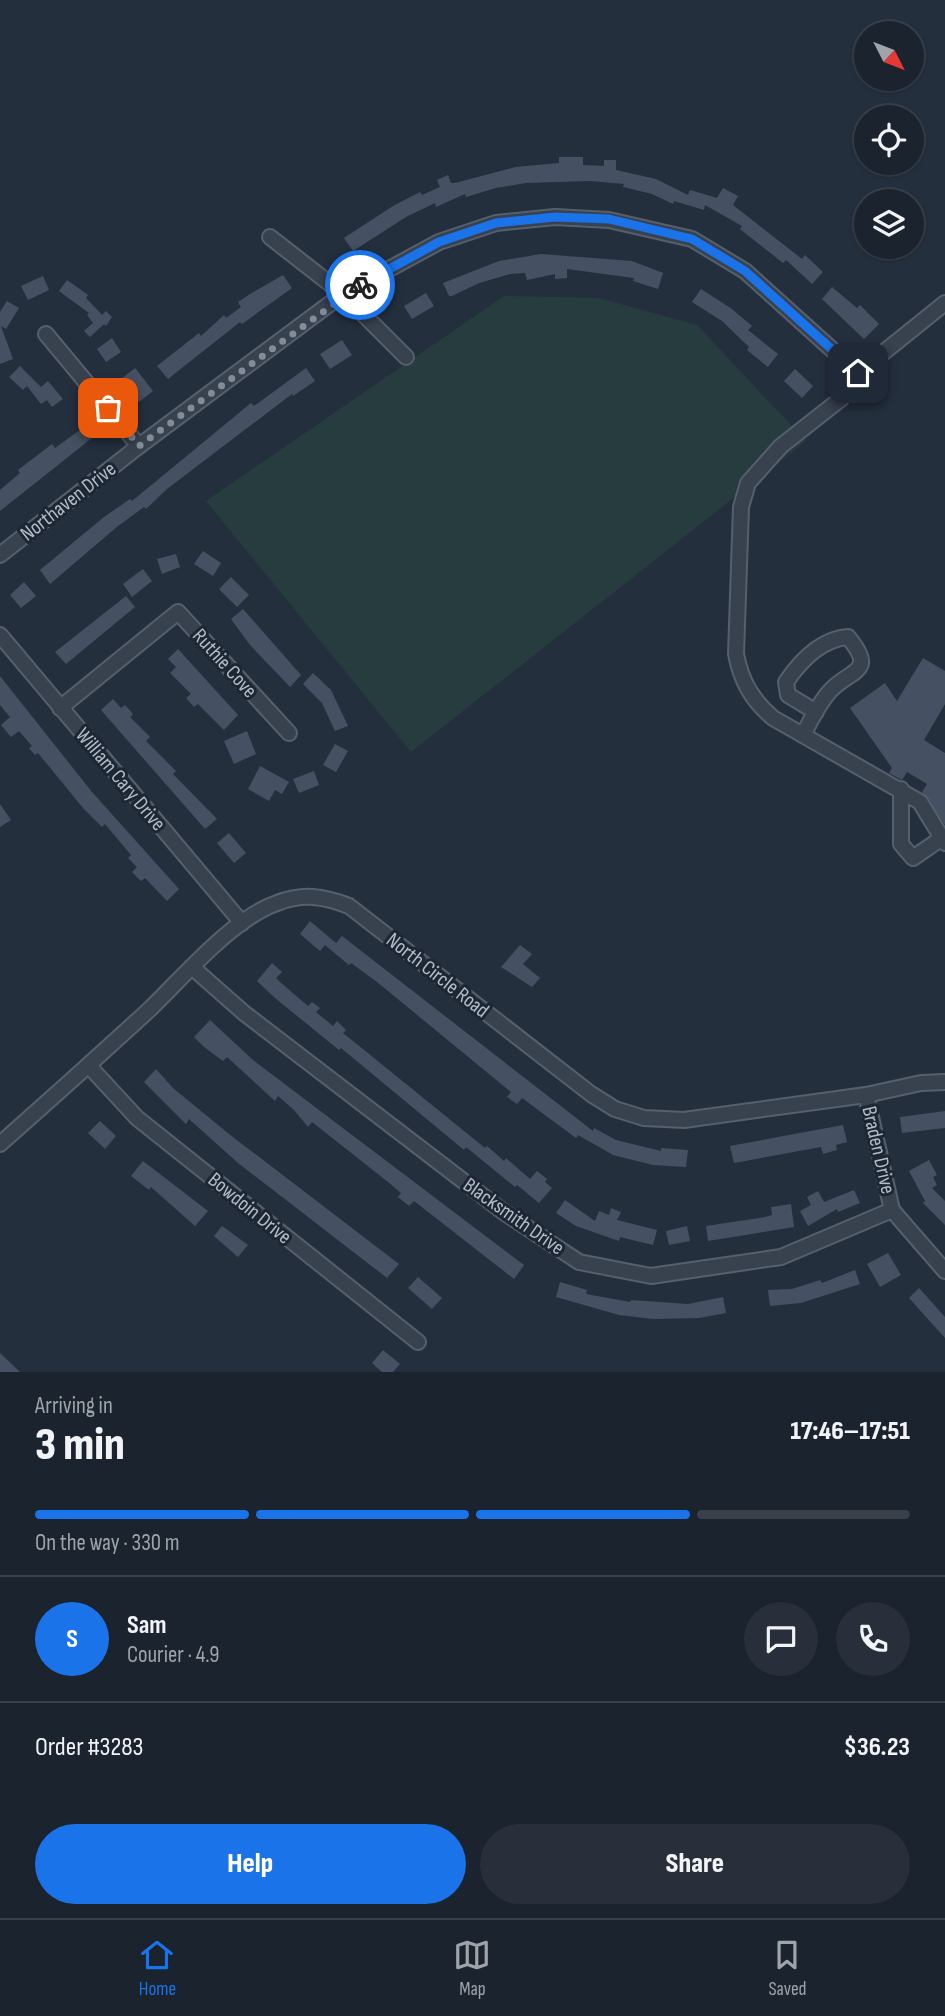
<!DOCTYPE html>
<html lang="en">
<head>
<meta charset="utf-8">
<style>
	body { margin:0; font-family:"Sofia Sans Condensed",sans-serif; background:#282f3a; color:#f1f3f6; height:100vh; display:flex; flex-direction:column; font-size:26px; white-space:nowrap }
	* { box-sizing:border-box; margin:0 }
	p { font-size:23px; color:#a0a4aa }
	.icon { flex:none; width:38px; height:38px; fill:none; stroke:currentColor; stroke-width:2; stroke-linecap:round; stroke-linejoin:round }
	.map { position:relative; height:1372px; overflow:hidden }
	.panel { display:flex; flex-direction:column; background:#1b232e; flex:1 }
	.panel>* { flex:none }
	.needle { width:46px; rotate:132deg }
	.controls { position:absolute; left:854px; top:21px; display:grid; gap:14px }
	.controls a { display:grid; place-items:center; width:70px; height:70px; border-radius:50%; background:#1b232e; box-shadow:0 2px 5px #0004,0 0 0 2px #39404a; font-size:35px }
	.pin { position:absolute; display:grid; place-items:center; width:60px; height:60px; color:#fff; margin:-30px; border-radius:14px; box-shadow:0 4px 10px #0006 }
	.courier { position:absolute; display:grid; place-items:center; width:70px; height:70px; margin:-35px; border:5px solid #1a73e8; border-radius:50%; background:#fff; color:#222; box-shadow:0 2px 9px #0007 }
	.head em { font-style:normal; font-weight:800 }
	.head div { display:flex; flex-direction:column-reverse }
	.head { display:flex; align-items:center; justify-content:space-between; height:119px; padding:0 35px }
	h1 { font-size:46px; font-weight:800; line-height:52px }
	.bar { display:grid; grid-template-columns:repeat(4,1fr); gap:10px 7px; align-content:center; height:84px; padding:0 35px }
	.bar i { height:9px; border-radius:5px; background:#39404a }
	.bar .on { background:#1a73e8 }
	.bar p { grid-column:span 4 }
	.line { display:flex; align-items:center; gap:18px; padding:0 35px; border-top:2px solid #39404a }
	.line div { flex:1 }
	.round { display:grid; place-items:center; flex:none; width:74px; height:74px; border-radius:37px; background:#282f3a }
	.cta { display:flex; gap:14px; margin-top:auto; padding:14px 35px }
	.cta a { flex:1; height:80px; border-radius:42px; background:#1a73e8; color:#fff; font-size:28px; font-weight:800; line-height:80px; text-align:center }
	.cta a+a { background:#282f3a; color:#f1f3f6 }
	.tab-bar { display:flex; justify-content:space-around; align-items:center; height:98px; border-top:2px solid #39404a; background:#1b232e; font-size:19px; color:#a0a4aa }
	.tab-bar a { display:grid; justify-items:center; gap:4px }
	.tab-bar .on { color:#1a73e8 }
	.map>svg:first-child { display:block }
	.green { fill:#263c3f }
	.building { fill:#455162 }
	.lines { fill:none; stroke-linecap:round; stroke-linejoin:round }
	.minor-casing { stroke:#565f6c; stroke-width:18 }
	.minor { stroke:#38414e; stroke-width:14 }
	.done { stroke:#828b98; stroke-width:7; stroke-dasharray:0 12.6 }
	.route { stroke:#1a73e8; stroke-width:9 }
	.labels { text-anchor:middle; stroke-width:6; stroke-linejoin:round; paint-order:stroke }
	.street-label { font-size:21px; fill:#b4bcc9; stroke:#1d2633 }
</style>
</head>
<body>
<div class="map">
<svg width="945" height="1372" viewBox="0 0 945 1372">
	<rect width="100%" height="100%" fill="#242f3e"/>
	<polygon class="green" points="504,296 599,298 697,325 806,441 411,752 206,501"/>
	<g class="building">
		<polygon points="559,157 583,157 583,165 604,166 604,160 616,160 616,170 656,179 688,195 690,190 717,198 723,188 738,196 733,205 802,259 805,255 823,272 812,284 786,260 783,263 740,229 742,226 705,205 704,210 674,201 673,204 652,194 623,187 624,184 590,181 526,183 496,188 466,197 465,194 436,207 435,203 406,217 353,251 344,238 393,206 420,192 422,195 440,187 437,180 448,175 451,183 455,183 516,167 559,163"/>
		<polygon points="541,254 632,261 663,273 658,289 633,281 634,278 567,269 567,278 555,279 555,274 527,280 525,273 510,274 479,283 452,296 449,296 443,283 499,261"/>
		<polygon points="283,275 292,288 242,324 240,322 168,379 157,366 199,333 201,336 224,315 226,318 241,307 238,302 250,294"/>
		<polygon points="43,276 49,290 28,300 21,286"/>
		<polygon points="67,280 88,295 86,298 102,315 106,311 112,317 106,326 104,324 90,337 84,331 93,323 87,315 89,313 59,291"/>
		<polygon points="832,287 857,308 860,305 879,324 864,339 822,299"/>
		<polygon points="701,289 732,309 752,326 748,330 778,354 768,367 747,350 749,347 722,321 692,302"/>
		<polygon points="426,293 434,306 412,319 404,306"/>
		<polygon points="7,301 19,308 6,329 1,326 13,359 0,364 0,312"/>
		<polygon points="112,338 121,352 106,362 97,349"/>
		<polygon points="342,340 352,355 330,369 320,354"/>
		<polygon points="20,366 41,387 48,381 63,399 52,407 47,400 41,404 27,386 23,390 9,377"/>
		<polygon points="135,368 153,391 139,402 121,379"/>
		<polygon points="306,368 315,381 293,396 292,394 167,489 146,509 144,507 118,526 50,584 40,570 104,517 130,499 132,501 251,403 254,406"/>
		<polygon points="795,369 813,386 802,398 784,381"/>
		<polygon points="84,427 92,438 0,511 0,490 20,473 18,470 52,444 55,448"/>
		<polygon points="203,551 221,563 213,576 194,564"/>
		<polygon points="176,554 180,567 162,574 157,559"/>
		<polygon points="143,569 152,581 132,597 123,584"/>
		<polygon points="231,577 249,595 237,607 219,589"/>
		<polygon points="24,582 36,596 21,608 10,595"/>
		<polygon points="126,596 135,607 66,664 55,652"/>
		<polygon points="243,609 301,675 290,687 250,645 231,619"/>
		<polygon points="178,649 238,715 224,730 198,704 194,707 186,698 191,694 170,673 176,667 168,659"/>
		<polygon points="923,658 945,671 945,704 924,740 945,753 945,825 922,792 927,784 907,772 902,780 889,773 892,768 850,708 885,683 897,701"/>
		<polygon points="313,673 331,690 348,726 335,731 322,703 303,684"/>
		<polygon points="0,676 92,792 179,889 167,901 145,878 141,881 132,872 137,867 128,858 131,855 105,824 102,827 83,808 38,753 35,755 29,748 32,746 19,731 11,737 1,725 10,717 0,705"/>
		<polygon points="113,699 121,708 125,705 133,714 130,717 150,737 146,741 176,771 173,774 217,819 205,829 101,710"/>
		<polygon points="247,731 256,754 234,764 224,741"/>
		<polygon points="335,744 348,751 336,772 323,765"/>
		<polygon points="260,766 289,782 282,794 275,790 269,801 248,789"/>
		<polygon points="314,771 319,785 299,793 293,779"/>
		<polygon points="0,804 11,820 0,827"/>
		<polygon points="229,833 246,853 234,863 217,843"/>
		<polygon points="310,921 336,943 342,936 593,1131 594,1128 616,1140 661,1151 661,1148 688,1150 686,1167 653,1165 613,1155 578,1135 576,1138 522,1098 517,1104 507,1097 511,1092 377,982 351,963 349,965 325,945 320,951 300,934"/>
		<polygon points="520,945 532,954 523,964 540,978 532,987 501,967"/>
		<polygon points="272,963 282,972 276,978 280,982 308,1006 312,1002 320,1008 316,1012 333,1026 337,1021 346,1030 343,1033 358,1045 485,1148 487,1146 504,1161 506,1158 530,1179 537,1171 547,1179 545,1182 552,1188 539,1203 517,1185 515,1187 466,1147 464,1150 341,1048 339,1050 275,998 257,981"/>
		<polygon points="210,1020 253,1060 524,1265 514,1279 414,1201 409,1206 398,1197 401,1193 388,1182 312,1122 308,1127 294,1110 278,1096 275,1101 227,1057 223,1061 204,1047 194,1037"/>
		<polygon points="156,1069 173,1088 229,1134 399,1264 387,1278 238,1163 189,1119 186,1124 144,1082"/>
		<polygon points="945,1111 945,1128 902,1133 900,1117"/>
		<polygon points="100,1121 116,1136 105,1149 88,1133"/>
		<polygon points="843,1125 847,1142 836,1145 837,1150 823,1154 821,1147 734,1163 730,1146"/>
		<polygon points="929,1160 937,1175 933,1177 937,1185 932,1188 945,1201 945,1225 923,1203 925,1201 909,1171"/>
		<polygon points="143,1161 208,1211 195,1226 151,1187 149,1190 131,1176"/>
		<polygon points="854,1190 860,1203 838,1212 837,1209 808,1226 800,1211 811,1205 807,1197 818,1191 824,1202"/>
		<polygon points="565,1200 595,1221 599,1211 609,1215 611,1208 621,1212 617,1220 657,1230 653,1245 620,1237 619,1241 576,1226 556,1213"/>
		<polygon points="791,1204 794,1227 708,1241 706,1226 765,1217 772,1215 771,1207"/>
		<polygon points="222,1226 248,1245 238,1257 214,1236"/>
		<polygon points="687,1226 690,1241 669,1245 666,1231"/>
		<polygon points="888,1253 901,1275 880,1287 867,1264"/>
		<polygon points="855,1270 860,1284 801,1303 770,1306 768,1290 792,1289 820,1280 822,1283"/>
		<polygon points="418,1277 442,1298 432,1309 408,1288"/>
		<polygon points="560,1282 587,1290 586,1294 630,1302 631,1300 688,1304 723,1297 726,1313 699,1318 653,1319 619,1315 556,1297"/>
		<polygon points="919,1288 945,1317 945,1338 909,1298"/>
		<polygon points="383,1350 400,1364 393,1372 382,1372 372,1363"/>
		<polygon points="0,1353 20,1372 0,1372"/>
	</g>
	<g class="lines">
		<g class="minor-casing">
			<g id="minor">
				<polyline points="270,237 343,294 406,357"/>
				<path d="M945,303l-87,70 -16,25 -61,48 -33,37 -7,24 -5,147c5,27 16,46 37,64l147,84 25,41"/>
				<polyline points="46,334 139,446"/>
				<polyline points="0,555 139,446 343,294 439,242 496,223 555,217 609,220 692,239 745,271 858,373"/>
				<polyline points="0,635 242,923"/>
				<polyline points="60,708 178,612 289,733"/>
				<path d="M803,735c8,-15 16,-32 27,-44 20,-22 48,-18 18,-54 -27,2 -47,23 -62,45l2,13 28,17"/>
				<polyline points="901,789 901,844 913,858 942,838"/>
				<polyline points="193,968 244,1013 505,1213 579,1262 651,1276 781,1257 892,1210"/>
				<polyline points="89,1066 137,1118 418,1342"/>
				<polyline points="866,1095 892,1210 945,1271"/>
				<path d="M0,1144c51,-45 101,-90 151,-136 34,-33 81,-89 126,-105 26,-10 46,-7 72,3l242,188 24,15 29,9 40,2 182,-25 55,-12 24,-1"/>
			</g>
		</g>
		<use href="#minor" class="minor"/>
	</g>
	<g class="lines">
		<polyline class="done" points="108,408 139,446 360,285"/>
		<polyline class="route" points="360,285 439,242 496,223 555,217 609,219 692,239 745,271 858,373"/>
	</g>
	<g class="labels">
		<g class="street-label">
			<text transform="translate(68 501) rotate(-38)" y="7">Northaven Drive</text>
			<text transform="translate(225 663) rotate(48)" y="7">Ruthie Cove</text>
			<text transform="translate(121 779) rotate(50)" y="7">William Cary Drive</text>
			<text transform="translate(438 975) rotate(38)" y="7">North Circle Road</text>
			<text transform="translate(879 1150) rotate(77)" y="7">Braden Drive</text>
			<text transform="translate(250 1208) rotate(39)" y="7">Bowdoin Drive</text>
			<text transform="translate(514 1216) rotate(35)" y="7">Blacksmith Drive</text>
		</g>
	</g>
</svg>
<div class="controls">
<a><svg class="needle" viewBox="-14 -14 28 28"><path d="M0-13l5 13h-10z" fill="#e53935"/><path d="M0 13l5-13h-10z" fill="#a0a4aa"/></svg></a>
<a><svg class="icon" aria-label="locate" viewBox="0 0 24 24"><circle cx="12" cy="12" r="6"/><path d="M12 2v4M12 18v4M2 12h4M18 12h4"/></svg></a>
<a><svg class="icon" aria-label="layers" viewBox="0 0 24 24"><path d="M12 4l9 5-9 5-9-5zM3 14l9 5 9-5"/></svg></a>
</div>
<div class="pin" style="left:108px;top:408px;background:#ea580c"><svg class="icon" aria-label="bag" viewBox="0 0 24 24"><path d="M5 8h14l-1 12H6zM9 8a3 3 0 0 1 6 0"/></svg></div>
<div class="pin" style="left:858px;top:373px;background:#1f2937"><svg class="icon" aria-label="home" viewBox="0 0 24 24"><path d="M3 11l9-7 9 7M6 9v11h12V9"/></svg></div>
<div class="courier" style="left:360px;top:285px"><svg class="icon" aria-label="bike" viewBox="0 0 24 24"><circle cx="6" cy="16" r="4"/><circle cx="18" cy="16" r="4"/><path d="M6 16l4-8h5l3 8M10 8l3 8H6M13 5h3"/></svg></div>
</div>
<section class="panel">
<div class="head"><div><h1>3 min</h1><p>Arriving in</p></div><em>17:46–17:51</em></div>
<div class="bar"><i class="on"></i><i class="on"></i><i class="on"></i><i></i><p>On the way · 330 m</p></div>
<div class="line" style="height:126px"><b class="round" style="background:#1a73e8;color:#fff">S</b><div><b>Sam</b><p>Courier · 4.9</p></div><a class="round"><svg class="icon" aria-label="chat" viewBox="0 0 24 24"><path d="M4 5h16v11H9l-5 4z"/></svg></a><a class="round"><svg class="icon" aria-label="phone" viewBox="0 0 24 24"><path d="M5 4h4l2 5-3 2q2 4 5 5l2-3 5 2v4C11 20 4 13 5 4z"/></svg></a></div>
<div class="line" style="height:91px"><div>Order #3283</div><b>$36.23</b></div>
<div class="cta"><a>Help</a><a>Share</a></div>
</section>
<nav class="tab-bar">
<a class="on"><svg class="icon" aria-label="home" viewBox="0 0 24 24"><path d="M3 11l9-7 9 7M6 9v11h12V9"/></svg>Home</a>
<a><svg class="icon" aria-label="map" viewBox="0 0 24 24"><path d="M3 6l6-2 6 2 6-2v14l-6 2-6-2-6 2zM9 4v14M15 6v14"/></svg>Map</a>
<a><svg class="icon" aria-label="saved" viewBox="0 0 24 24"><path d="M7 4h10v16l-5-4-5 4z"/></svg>Saved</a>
</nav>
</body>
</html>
